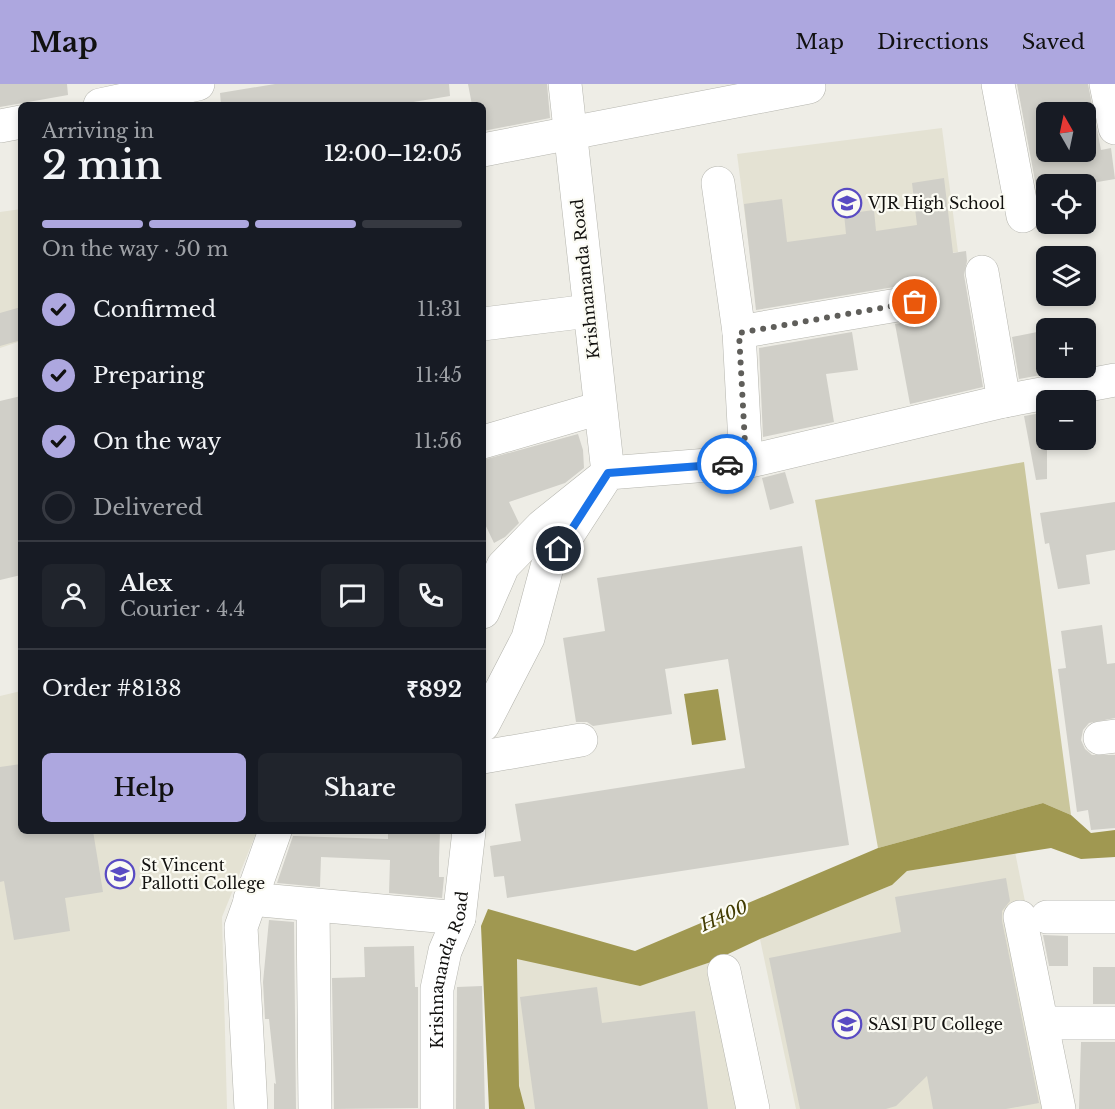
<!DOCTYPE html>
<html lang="en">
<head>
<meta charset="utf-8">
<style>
	body { margin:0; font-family:"Libre Baskerville",serif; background:#20242c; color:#f1f3f6; height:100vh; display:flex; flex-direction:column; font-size:22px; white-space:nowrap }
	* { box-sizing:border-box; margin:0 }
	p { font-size:20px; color:#9ea1a6 }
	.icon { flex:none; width:33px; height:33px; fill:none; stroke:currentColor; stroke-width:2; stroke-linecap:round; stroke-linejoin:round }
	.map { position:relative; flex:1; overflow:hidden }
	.details { position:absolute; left:18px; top:18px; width:468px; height:732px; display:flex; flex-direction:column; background:#171b24; border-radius:9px; box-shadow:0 3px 9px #0003 }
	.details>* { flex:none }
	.needle { width:39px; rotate:351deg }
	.buttons { position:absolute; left:1036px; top:18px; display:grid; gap:12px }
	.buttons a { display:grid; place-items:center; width:60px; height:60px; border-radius:9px; background:#171b24; box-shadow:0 3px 9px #0003; font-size:30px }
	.pin { position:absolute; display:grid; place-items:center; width:51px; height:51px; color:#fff; margin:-26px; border:3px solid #fff; border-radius:50%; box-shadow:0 2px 6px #0007 }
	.courier { position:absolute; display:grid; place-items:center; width:60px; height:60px; margin:-30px; border:4px solid #1a73e8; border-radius:50%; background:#fff; color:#222; box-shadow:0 2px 8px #0007 }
	.summary em { font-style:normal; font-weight:600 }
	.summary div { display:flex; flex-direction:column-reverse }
	.summary { display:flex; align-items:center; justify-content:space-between; height:102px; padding:0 24px }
	h1 { font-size:39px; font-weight:600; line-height:45px }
	.bar { display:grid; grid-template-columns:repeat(4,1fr); gap:9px 6px; align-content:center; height:72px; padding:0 24px }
	.bar i { height:8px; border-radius:4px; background:#363941 }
	.bar .selected { background:#ada7df }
	.bar p { grid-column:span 4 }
	.line { display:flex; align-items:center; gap:15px; padding:0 24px; border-top:2px solid #363941 }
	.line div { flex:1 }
	.round { display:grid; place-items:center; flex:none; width:63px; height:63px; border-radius:9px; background:#20242c }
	ol { padding:0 24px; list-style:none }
	li { display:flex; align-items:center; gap:18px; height:66px }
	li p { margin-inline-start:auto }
	li .icon { padding:6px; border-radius:50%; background:#ada7df; color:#111; stroke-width:4 }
	li:last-child { color:#9ea1a6 }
	li i { width:33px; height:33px; border:3px solid #363941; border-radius:50% }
	.button { display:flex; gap:12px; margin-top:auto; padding:12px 24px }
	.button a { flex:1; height:69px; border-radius:9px; background:#ada7df; color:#111; font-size:24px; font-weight:600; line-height:69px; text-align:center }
	.button a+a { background:#20242c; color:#f1f3f6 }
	header { display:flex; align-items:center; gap:36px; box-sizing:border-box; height:84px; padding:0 30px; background:#ada7df; color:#111 }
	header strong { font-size:28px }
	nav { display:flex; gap:33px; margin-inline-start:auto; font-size:21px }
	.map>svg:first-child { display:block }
	.built { fill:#e4e2d3 }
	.green { fill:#cac69c }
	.water { fill:#a09851 }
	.building { fill:#d0cfc8; fill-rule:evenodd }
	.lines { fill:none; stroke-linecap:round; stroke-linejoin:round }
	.minor-casing { stroke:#b5b5ae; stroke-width:34 }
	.minor { stroke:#fff; stroke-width:33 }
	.done { stroke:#5f5e5a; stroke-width:6; stroke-dasharray:0 10.8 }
	.route { stroke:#1a73e8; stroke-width:8 }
	.labels { text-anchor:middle; stroke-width:4.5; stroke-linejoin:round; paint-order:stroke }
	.poi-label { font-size:16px; fill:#12110f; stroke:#fbfbf3; text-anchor:start }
	.street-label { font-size:16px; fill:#12110f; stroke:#fbfbf3 }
	.water-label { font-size:18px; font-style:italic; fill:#413b00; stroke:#fbfbf3 }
</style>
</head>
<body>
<header>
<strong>Map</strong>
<nav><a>Map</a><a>Directions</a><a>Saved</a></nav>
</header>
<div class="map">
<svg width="1115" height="1025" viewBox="0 0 1115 1025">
	<rect width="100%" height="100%" fill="#eeede6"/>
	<g class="built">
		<polygon points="942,44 958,168 753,194 737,70"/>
		<polygon points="21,125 21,257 0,264 0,128"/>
		<polygon points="21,607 21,747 257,747 222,833 227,1025 0,1025 0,612"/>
		<polygon points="1015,768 1067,1025 796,1025 760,855 892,801 907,787"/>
		<polygon points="517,874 639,902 711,878 739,1025 525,1025 519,1002"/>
	</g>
	<polygon class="green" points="1024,378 1071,731 1043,719 878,764 815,416"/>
	<g class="water">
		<polygon points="718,605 726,656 692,661 684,610"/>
		<polygon points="1043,719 1071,731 1091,749 1115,746 1115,773 1081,775 1051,764 907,787 892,801 760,855 711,878 640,902 517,875 519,1002 525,1025 489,1025 481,842 488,825 635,867 878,764"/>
	</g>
	<g class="building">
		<polygon points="0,0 67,0 68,11 0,23"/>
		<polygon points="275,0 449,0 450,12 395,21 221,21 220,9"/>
		<polygon points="468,0 547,0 550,34 483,47 483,21 472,21"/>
		<path d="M1017,0h71l13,66 10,-2 4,31 -29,5h-39v40h26l-35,5 3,-16zM1047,28h39v40h-39z"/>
		<polygon points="944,94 953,169 966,167 967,177 964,191 983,303 910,320 895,240 919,236 927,232 932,225 933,214 929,206 921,200 912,200 756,226 744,120 782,115 787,158 846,150 844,130 874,126 876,147 917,141 912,99"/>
		<polygon points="21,223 21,256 0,262 0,229"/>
		<polygon points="1047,246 1047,284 1080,284 1019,295 1012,253"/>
		<polygon points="852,248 858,286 826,290 834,338 763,353 759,264"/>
		<polygon points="21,312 21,491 0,496 0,317"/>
		<polygon points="1047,328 1047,395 1036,396 1024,332"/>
		<polygon points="578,350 583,366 584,384 565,399 509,418 519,439 505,453 494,459 483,436 483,376"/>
		<polygon points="785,388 794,419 770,426 762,394"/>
		<polygon points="1115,418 1115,466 1086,471 1090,500 1058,505 1049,459 1045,460 1040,429"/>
		<polygon points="802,462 849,761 507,814 504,792 494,793 490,762 521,757 515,720 745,684 728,575 665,585 672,630 593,642 587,638 576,638 563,554 605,547 597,494"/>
		<polygon points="1102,541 1107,580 1115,579 1115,634 1089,639 1083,646 1081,656 1085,665 1092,671 1115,671 1115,744 1091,746 1088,726 1077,728 1058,585 1066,584 1061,547"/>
		<polygon points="21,680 21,747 93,747 103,808 65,814 70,847 14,856 4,797 0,798 0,683"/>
		<polygon points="388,747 440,747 439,774 439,793 444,793 442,814 389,809 390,776 321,773 320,803 277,799 293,752 388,755"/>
		<polygon points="1006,794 1010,817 1002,827 1002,837 1039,1019 1006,1025 933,1025 927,992 896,1022 886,1025 800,1025 769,874 901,848 895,813"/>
		<polygon points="269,836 294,838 296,1025 274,1025 274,999 276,1000 269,935 265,935 263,898"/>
		<polygon points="1043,851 1068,852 1068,882 1049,882"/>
		<polygon points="414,862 415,903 418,903 418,1024 334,1025 332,894 365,893 364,863"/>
		<rect x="1093" y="883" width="22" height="37"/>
		<polygon points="482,902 485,1025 456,1025 457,903"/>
		<polygon points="597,903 602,939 695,927 708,1025 535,1025 520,913"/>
		<polygon points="1081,958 1115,958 1115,1025 1079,1025"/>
	</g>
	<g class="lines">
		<g class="minor-casing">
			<g id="minor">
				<polyline points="998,0 1023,132"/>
				<polyline points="1106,0 1115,44"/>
				<polyline points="100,21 198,0"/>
				<polyline points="0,42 21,38"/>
				<polyline points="483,66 809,3"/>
				<polyline points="718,99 739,248 746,378"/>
				<polyline points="982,188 1004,317"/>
				<polyline points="483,240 589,227"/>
				<polyline points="739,248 915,218"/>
				<polyline points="483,358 600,324"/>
				<polyline points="483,528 503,482 542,442 608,389 565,0"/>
				<polyline points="483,641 528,554 547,483 608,389 746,378 1004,317 1115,296"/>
				<polyline points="1100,654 1115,652"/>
				<polyline points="483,673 581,656"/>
				<polyline points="250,815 459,834"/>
				<polyline points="313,821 315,1025"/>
				<polyline points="1020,833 1059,1025"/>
				<polyline points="1047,833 1115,833"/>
				<polyline points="724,887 753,1025"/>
				<polyline points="1055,939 1115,939"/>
				<polyline points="251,1025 241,843 275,747"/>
				<path id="s1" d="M437,1025v-120l8,-38 14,-33 10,-87"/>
			</g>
		</g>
		<use href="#minor" class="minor"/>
	</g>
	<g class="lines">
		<polyline class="done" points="727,380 746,378 739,249 915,218"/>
		<polyline class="route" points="559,465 608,389 727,380"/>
	</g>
	<defs>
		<g id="school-ring" transform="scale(1.5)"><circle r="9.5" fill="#fbfbf3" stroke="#594bc3" stroke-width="1.5"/><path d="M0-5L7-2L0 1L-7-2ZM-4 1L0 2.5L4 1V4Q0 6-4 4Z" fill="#594bc3"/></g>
		<g id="university-ring" transform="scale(1.5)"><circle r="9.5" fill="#fbfbf3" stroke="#594bc3" stroke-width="1.5"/><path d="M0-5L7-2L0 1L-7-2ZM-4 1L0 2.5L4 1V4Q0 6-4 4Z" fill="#594bc3"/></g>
	</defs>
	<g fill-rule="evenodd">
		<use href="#school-ring" x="847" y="119"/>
		<use href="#university-ring" x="120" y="790"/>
		<use href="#university-ring" x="847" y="940"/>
	</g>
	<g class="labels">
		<g class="poi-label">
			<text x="868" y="125">VJR High School</text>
			<text x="141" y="787">St Vincent<tspan x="141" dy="18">Pallotti College</tspan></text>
			<text x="868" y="946">SASI PU College</text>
		</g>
		<g class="street-label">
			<text transform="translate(585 195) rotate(-96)" y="6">Krishnananda Road</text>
			<text dy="6" stroke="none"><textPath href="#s1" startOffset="141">Krishnananda Road</textPath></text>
		</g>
		<g class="water-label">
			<text transform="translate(724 832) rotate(-24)" y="6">H400</text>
		</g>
	</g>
</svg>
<div class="buttons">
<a><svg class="needle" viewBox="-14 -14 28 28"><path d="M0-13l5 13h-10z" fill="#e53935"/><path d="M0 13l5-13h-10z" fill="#9ea1a6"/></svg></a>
<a><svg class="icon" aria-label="locate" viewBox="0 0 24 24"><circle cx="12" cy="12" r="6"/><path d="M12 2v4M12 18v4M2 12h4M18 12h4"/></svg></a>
<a><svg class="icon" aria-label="layers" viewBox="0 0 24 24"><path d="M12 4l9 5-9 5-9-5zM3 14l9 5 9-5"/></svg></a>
<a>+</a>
<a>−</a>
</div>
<div class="pin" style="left:915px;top:218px;background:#ea580c"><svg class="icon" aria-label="bag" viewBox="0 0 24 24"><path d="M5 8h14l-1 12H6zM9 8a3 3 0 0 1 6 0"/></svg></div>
<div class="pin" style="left:559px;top:465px;background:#1f2937"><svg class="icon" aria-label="home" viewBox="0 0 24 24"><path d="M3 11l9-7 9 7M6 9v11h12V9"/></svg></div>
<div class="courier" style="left:727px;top:380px"><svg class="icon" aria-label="car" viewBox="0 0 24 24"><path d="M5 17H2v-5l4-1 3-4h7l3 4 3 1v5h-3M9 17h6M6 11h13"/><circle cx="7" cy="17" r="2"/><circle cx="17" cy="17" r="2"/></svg></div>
<section class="details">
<div class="summary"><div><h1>2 min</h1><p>Arriving in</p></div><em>12:00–12:05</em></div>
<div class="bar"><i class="selected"></i><i class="selected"></i><i class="selected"></i><i></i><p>On the way · 50 m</p></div>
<ol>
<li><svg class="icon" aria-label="check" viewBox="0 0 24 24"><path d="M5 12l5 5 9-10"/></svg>Confirmed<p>11:31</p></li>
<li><svg class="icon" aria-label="check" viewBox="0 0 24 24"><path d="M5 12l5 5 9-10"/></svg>Preparing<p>11:45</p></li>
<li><svg class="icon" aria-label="check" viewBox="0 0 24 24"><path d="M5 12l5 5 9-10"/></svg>On the way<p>11:56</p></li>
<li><i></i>Delivered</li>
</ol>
<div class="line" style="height:108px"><a class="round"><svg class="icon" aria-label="person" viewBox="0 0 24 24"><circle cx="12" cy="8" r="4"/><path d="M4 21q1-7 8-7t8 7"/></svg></a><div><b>Alex</b><p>Courier · 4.4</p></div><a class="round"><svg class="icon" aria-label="chat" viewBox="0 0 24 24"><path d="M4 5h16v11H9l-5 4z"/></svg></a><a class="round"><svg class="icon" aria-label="phone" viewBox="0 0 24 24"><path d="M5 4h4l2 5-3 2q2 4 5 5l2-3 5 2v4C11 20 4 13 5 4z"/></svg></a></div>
<div class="line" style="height:78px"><div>Order #8138</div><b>₹892</b></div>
<div class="button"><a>Help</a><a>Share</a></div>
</section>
</div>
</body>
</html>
